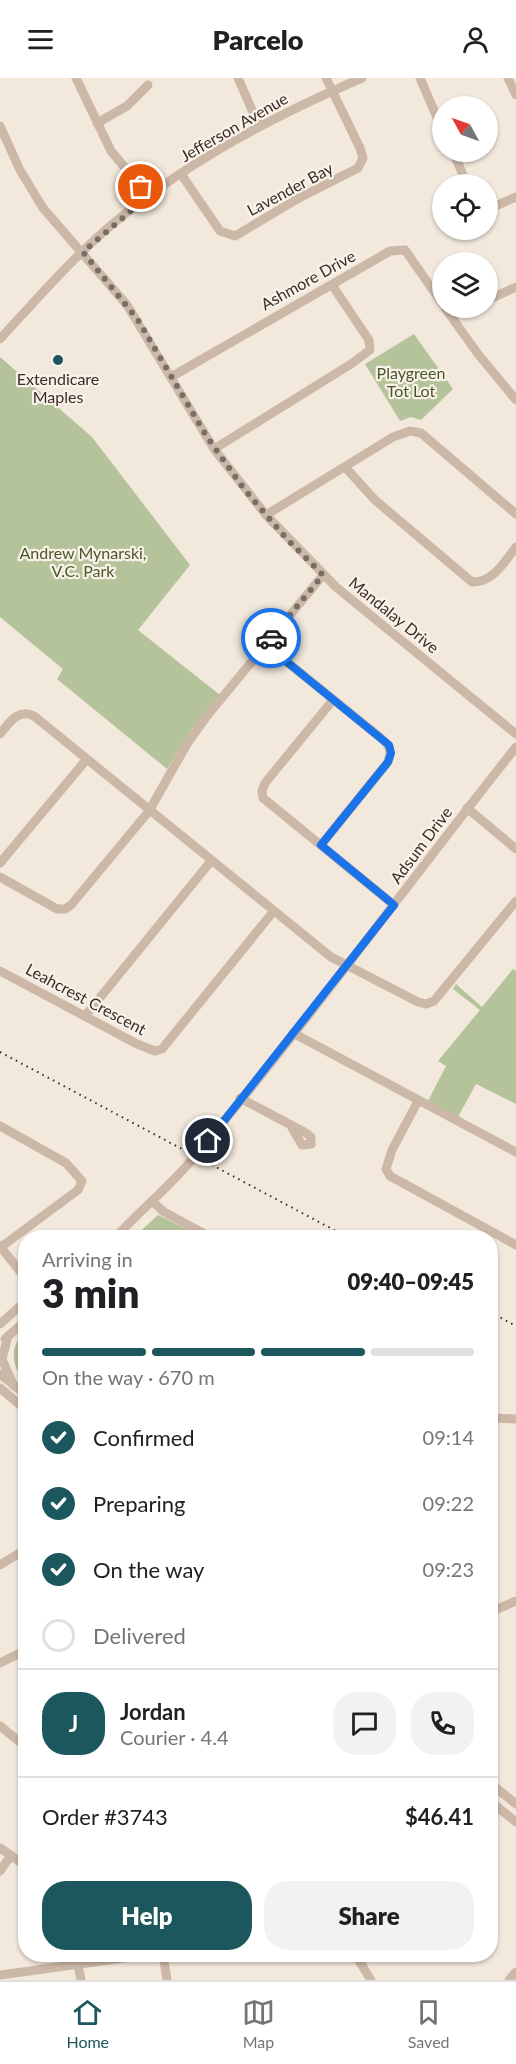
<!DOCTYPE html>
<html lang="en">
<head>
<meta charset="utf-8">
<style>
	body { margin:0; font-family:Lato,sans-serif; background:#f2f2f2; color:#202124; height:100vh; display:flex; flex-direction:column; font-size:22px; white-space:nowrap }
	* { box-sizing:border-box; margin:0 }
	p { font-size:20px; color:#757577 }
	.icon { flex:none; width:33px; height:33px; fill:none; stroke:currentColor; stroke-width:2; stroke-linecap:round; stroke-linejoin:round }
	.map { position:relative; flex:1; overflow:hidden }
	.sheet { position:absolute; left:18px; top:1152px; width:480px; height:732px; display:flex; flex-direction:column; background:#fff; border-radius:24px; box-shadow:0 2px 4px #0004 }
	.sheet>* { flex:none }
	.needle { width:39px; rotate:310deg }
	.controls { position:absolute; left:432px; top:18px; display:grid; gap:12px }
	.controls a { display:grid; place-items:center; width:66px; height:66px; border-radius:50%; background:#fff; box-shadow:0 2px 4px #0004; font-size:30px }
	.pin { position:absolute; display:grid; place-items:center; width:51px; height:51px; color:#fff; margin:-26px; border:3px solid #fff; border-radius:50%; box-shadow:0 2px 6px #0007 }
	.courier { position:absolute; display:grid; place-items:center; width:60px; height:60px; margin:-30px; border:4px solid #1a73e8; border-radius:50%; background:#fff; color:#222; box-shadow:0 2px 8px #0007 }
	.head em { font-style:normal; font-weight:800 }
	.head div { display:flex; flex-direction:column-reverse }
	.head { display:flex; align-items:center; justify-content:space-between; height:102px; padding:0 24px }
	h1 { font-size:39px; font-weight:800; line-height:45px }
	.bar { display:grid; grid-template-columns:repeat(4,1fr); gap:9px 6px; align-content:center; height:72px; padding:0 24px }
	.bar i { height:8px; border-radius:4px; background:#e0e0e0 }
	.bar .active { background:#1b575c }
	.bar p { grid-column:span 4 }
	.line { display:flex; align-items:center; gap:15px; padding:0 24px; border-top:2px solid #e0e0e0 }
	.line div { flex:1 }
	.round { display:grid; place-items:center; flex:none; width:63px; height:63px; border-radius:24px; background:#f2f2f2 }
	ol { padding:0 24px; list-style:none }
	li { display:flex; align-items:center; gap:18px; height:66px }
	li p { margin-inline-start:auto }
	li .icon { padding:6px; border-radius:50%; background:#1b575c; color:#fff; stroke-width:4 }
	li:last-child { color:#757577 }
	li i { width:33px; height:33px; border:3px solid #e0e0e0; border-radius:50% }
	.primary-button { display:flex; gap:12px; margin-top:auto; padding:12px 24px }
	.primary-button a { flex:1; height:69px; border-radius:24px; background:#1b575c; color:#fff; font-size:24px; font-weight:800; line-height:69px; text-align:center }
	.primary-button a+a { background:#f2f2f2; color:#202124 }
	header { display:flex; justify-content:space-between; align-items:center; height:78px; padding:0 24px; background:#fff; font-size:27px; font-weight:800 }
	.menu { display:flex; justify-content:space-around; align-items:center; height:84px; border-top:2px solid #e0e0e0; background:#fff; font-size:16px; color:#757577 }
	.menu a { display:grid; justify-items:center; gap:3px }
	.menu .active { color:#1b575c }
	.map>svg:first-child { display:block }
	.park { fill:#b5c39b }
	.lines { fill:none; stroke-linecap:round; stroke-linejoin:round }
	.minor { stroke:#ccb8a7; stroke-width:9 }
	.rail { stroke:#382d28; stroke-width:2; stroke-dasharray:1.5 4.5; stroke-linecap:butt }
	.done { stroke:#796e67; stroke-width:6; stroke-dasharray:0 10.8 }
	.route { stroke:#1a73e8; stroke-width:8 }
	.poi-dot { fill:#1b575c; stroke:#faf2e8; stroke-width:2 }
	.labels { text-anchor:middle; stroke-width:4.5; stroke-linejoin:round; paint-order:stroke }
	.street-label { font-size:16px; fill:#382d28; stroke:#faf2e8 }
	.park-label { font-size:16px; fill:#47582a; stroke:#faf2e8 }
	.poi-label { font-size:16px; fill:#382d28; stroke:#faf2e8 }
</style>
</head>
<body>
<header><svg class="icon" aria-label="menu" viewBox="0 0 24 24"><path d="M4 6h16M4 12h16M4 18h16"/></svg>Parcelo<svg class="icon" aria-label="person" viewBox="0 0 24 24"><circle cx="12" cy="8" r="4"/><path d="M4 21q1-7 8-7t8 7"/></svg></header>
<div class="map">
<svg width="516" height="1902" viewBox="0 0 516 1902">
	<rect width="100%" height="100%" fill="#f3e8dc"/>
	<g class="park">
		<polygon points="414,256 453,311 421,342 411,339 400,343 365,286"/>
		<polygon points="0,279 92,359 190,487 138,552 220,617 192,651 167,691 57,601 63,591 0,539"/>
		<polygon points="513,891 516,893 516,1026 476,1006 458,1039 428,1023 446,988 438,983 480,932 453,911 456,906 482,929"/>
		<polygon points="158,1137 202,1159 133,1160"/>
		<path d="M25,1254v48c-15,-13 -15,-36 0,-48z"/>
	</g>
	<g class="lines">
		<g class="minor">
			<polyline points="76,0 111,73 141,109 146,120"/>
			<polyline points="238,0 259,48"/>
			<polyline points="420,0 442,51"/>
			<polyline points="508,0 516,17"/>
			<polyline points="97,45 127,28 148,7"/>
			<polyline points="0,48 20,92 43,130 127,227 214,371 266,437 336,509 516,656"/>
			<polyline points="453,74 467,106"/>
			<polyline points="181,96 220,153 235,158 299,120 358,90 363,80 360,70 326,0"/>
			<polyline points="488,131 516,119"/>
			<polyline points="488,222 516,209"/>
			<polyline points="445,230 478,276 516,322"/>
			<polyline points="451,238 471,230"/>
			<path d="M0,261c37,-40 73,-82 115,-117 73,-61 160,-107 247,-144"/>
			<polyline points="171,299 390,173 405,172 442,225"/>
			<polyline points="214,371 351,286 370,272 369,262 332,207"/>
			<path d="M345,389l30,33 97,82c21,1 32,-20 44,-35"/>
			<polyline points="266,437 393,359 410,353 421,355 516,436"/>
			<path d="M266,567l115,93c9,8 11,12 7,24l-67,83"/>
			<polyline points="333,622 265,705 262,713 263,720 394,827"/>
			<path d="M0,656c9,-11 18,-26 34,-18l297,241 87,45 8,2 8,-3 82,-100"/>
			<polyline points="467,730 516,771"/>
			<polyline points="0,785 86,682"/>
			<polyline points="0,799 57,831 65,831 71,827 149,733 187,666 207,638 323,497"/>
			<polyline points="0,893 137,966 155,973 162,971 273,834"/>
			<polyline points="85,938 211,783"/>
			<polyline points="293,955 516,1074"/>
			<polyline points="240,1020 306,1055 311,1059 311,1066 302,1067 292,1050"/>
			<polyline points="418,1023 392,1072 386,1091 390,1098 516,1167"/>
			<polyline points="0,1048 66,1085 82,1103 78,1112 1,1169"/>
			<polyline points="153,1124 164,1134 212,1160"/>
			<path d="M115,1160c26,-29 56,-52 80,-82 111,-132 213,-273 321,-409"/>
			<polyline points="0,1168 26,1201"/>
			<polyline points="0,1246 26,1223"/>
			<polyline points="8,1258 2,1281 14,1308"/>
			<polyline points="5,1261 26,1242"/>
			<polyline points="0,1296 26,1317"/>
			<polyline points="0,1310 26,1332"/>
			<polyline points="490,1340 516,1341"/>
			<polyline points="0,1487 26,1471"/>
			<polyline points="490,1534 516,1523"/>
			<polyline points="0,1585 26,1572"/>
			<polyline points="0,1648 26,1669"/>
			<polyline points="490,1705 516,1726"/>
			<polyline points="490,1723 516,1744"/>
			<polyline points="0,1770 26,1788"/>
			<polyline points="0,1793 10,1779"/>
			<polyline points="163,1876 167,1902"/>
			<polyline points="355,1876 371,1902"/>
			<polyline points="78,1887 81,1902"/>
			<polyline points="0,1897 152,1876"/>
			<polyline points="509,1902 516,1894"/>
		</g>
		<g class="rail">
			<polyline points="0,974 349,1160"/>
			<polyline points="490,1234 516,1248"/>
		</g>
	</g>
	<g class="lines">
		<polyline class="done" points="141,109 146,120 83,174 138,242 207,359 244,411 286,460 323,497 271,560"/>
		<polyline class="route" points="208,1063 394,827 321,767 388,684 391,675 389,667 266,567 271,560"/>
	</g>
	<circle class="poi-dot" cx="58" cy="282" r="6"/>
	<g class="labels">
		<g class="street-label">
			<text transform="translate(234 49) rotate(-30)" y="6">Jefferson Avenue</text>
			<text transform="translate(290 111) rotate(-28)" y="6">Lavender Bay</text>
			<text transform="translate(308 202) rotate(-29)" y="6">Ashmore Drive</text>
			<text transform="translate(394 537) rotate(39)" y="6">Mandalay Drive</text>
			<text transform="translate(421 767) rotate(-53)" y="6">Adsum Drive</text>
			<text transform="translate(86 921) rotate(28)" y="6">Leahcrest Crescent</text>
		</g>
		<g class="park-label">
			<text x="411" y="301">Playgreen<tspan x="411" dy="18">Tot Lot</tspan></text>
			<text x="83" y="481">Andrew Mynarski,<tspan x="83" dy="18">V.C. Park</tspan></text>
		</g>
		<g class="poi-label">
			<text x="58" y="307">Extendicare<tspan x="58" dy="18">Maples</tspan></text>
		</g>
	</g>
</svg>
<div class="controls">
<a><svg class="needle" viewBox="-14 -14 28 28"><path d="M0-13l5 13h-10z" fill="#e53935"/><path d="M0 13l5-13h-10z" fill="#757577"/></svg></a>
<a><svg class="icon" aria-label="locate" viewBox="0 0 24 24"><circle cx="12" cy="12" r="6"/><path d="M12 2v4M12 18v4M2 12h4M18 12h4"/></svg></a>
<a><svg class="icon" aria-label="layers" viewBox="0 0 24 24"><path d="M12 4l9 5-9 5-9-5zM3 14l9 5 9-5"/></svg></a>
</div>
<div class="pin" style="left:141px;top:109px;background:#ea580c"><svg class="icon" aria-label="bag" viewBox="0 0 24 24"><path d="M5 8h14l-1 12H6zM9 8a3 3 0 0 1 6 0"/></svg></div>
<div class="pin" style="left:208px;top:1063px;background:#1f2937"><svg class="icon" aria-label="home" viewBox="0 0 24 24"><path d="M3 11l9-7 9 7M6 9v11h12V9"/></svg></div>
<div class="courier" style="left:271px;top:560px"><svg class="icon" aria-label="car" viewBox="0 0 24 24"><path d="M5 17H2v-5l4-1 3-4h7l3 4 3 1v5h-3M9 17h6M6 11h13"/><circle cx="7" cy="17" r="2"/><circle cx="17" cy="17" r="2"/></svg></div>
<section class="sheet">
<div class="head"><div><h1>3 min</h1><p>Arriving in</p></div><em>09:40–09:45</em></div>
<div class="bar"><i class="active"></i><i class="active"></i><i class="active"></i><i></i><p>On the way · 670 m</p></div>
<ol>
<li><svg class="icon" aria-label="check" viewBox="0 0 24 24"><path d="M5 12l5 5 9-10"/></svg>Confirmed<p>09:14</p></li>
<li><svg class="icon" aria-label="check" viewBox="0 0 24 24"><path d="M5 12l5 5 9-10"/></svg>Preparing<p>09:22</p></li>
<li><svg class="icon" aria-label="check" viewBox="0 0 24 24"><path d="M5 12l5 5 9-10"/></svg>On the way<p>09:23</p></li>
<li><i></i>Delivered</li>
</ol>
<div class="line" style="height:108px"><b class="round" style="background:#1b575c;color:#fff">J</b><div><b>Jordan</b><p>Courier · 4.4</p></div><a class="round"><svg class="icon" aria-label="chat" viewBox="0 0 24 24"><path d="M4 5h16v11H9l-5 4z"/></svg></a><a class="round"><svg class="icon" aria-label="phone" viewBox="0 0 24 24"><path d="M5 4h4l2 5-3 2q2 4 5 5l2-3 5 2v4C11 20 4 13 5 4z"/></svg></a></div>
<div class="line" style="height:78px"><div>Order #3743</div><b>$46.41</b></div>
<div class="primary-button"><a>Help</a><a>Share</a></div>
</section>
</div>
<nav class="menu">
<a class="active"><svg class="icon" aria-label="home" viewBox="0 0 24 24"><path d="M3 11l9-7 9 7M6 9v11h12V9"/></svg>Home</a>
<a><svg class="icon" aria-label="map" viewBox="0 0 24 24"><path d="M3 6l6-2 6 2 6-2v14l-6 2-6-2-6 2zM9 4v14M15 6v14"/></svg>Map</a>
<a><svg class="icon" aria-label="saved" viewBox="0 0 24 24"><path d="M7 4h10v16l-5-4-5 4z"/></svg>Saved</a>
</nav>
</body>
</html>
